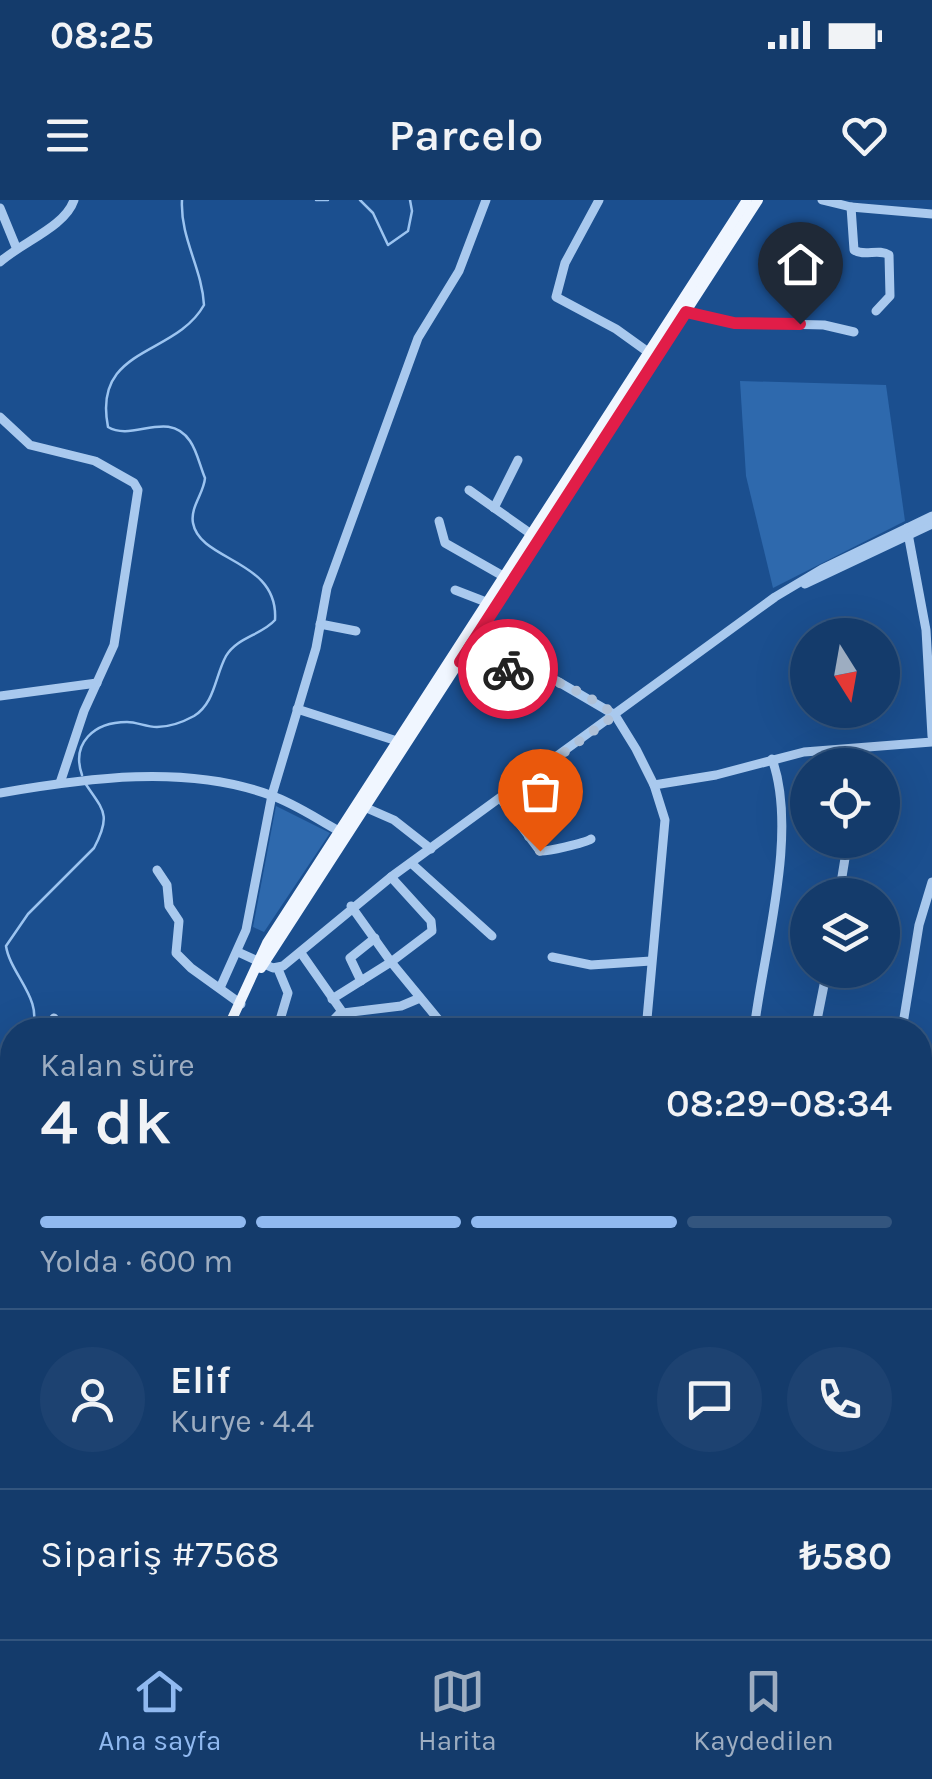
<!DOCTYPE html>
<html lang="tr">
<head>
<meta charset="utf-8">
<style>
	body { margin:0; font-family:Karla,sans-serif; background:#1d4271; color:#f1f3f6; height:100vh; display:flex; flex-direction:column; font-size:38px; white-space:nowrap }
	* { box-sizing:border-box; margin:0 }
	p { font-size:32px; color:#9dadc1 }
	.icon { flex:none; width:55px; height:55px; fill:none; stroke:currentColor; stroke-width:2; stroke-linecap:round; stroke-linejoin:round }
	.map { position:relative; flex:1; overflow:hidden }
	.side { position:absolute; left:0px; top:818px; width:932px; height:622px; display:flex; flex-direction:column; background:#143b6b; border-radius:40px 40px 0 0; box-shadow:0 10px 40px #0002,0 0 0 2px #33557e }
	.side>* { flex:none }
	.needle { width:65px; rotate:169deg }
	.fabs { position:absolute; left:790px; top:418px; display:grid; gap:20px }
	.fabs a { display:grid; place-items:center; width:110px; height:110px; border-radius:50%; background:#143b6b; box-shadow:0 10px 40px #0002,0 0 0 2px #33557e; font-size:50px }
	.pin { position:absolute; display:grid; place-items:center; width:85px; height:85px; color:#fff; margin:-102px -42px; border-radius:50% 50% 50% 0; rotate:-45deg; box-shadow:0 0 10px #0007 }
	.pin .icon { rotate:45deg }
	.courier { position:absolute; display:grid; place-items:center; width:100px; height:100px; margin:-50px; border:8px solid #e11d48; border-radius:50%; background:#fff; color:#222; box-shadow:0 2px 12px #0007 }
	.summary em { font-style:normal; font-weight:600 }
	.summary div { display:flex; flex-direction:column-reverse }
	.summary { display:flex; align-items:center; justify-content:space-between; height:170px; padding:0 40px }
	h1 { font-size:65px; font-weight:600; line-height:75px }
	.bar { display:grid; grid-template-columns:repeat(4,1fr); gap:15px 10px; align-content:center; height:120px; padding:0 40px }
	.bar i { height:12px; border-radius:8px; background:#33557e }
	.bar .on { background:#90b9f0 }
	.bar p { grid-column:span 4 }
	.line { display:flex; align-items:center; gap:25px; padding:0 40px; border-top:2px solid #33557e }
	.line div { flex:1 }
	.round { display:grid; place-items:center; flex:none; width:105px; height:105px; border-radius:52px; background:#1d4271 }
	.status { display:flex; justify-content:space-between; align-items:center; height:70px; padding:0 50px; background:#143b6b; direction:ltr }
	.status svg { height:28px; fill:currentColor }
	header { display:flex; justify-content:space-between; align-items:center; height:130px; padding:0 40px; background:#143b6b; font-size:45px; font-weight:600 }
	.menu { display:flex; justify-content:space-around; align-items:center; height:140px; border-top:2px solid #33557e; background:#143b6b; font-size:28px; color:#9dadc1 }
	.menu a { display:grid; justify-items:center; gap:5px }
	.menu .on { color:#90b9f0 }
	.map>svg:first-child { display:block }
	.green { fill:#2e69ad }
	.lines { fill:none; stroke-linecap:round; stroke-linejoin:round }
	.stream { stroke:#9cc4f0; stroke-width:2.5 }
	.minor { stroke:#a9c9ee; stroke-width:9 }
	.major { stroke:#f0f6ff; stroke-width:10 }
	.done { stroke:#afc1d8; stroke-width:10; stroke-dasharray:0 18 }
	.route { stroke:#e11d48; stroke-width:12 }
</style>
</head>
<body>
<div class="status"><b>08:25</b><svg viewBox="0 0 49 12"><path d="M0 12V9h3v3zM5 12V6h3v6zM10 12V3h3v9zM15 12V0h3v12zM26 1h20v11H26zM47 4h2v5h-2z"/></svg></div>
<header><svg class="icon" aria-label="menu" viewBox="0 0 24 24"><path d="M4 6h16M4 12h16M4 18h16"/></svg>Parcelo<svg class="icon" aria-label="heart" viewBox="0 0 24 24"><path d="M12 20l-8-8c-3-5 5-10 8-4 3-6 11-1 8 4z"/></svg></header>
<div class="map">
<svg width="932" height="1439" viewBox="0 0 932 1439">
	<rect width="100%" height="100%" fill="#1b4f8f"/>
	<g class="green">
		<polygon points="740,181 886,185 905,321 773,388 746,276"/>
		<polygon points="276,606 330,633 264,732 253,727"/>
	</g>
	<g class="lines">
		<g class="stream">
			<polyline points="316,0 328,0"/>
			<polyline points="360,0 373,13 388,45 408,31 412,11 410,0"/>
			<path d="M82,575c-11,-32 12,-53 45,-53 10,0 19,5 30,5 12,0 26,-5 37,-11 21,-13 21,-40 32,-60 11,-19 36,-21 49,-36 4,-61 -75,-58 -82,-97 -3,-16 11,-30 12,-45 -5,-12 -8,-27 -15,-37 -22,-32 -57,1 -82,-14 -16,-81 67,-70 96,-122 -2,-37 -24,-67 -22,-105"/>
			<path d="M31,830c14,-29 -21,-56 -25,-84l22,-32 66,-66c18,-34 9,-38 -9,-65"/>
			<polyline points="0,849 12,844"/>
			<polyline points="0,1054 12,1083"/>
			<polyline points="0,1159 12,1134"/>
		</g>
		<g class="minor">
			<polyline points="599,0 565,63 556,97 616,129 648,152"/>
			<polyline points="822,0 851,7 932,14"/>
			<path d="M851,7l3,43c10,7 25,-2 35,5l1,41 -14,15"/>
			<polyline points="0,8 16,47"/>
			<path d="M0,62c22,-20 65,-35 74,-62"/>
			<polyline points="684,111 734,123 824,125 854,132"/>
			<polyline points="0,217 30,245 95,261 134,283 138,290 114,445 84,511 60,583"/>
			<polyline points="469,290 531,334"/>
			<polyline points="494,308 518,260"/>
			<polyline points="439,321 445,343 503,376"/>
			<polyline points="907,328 926,430 932,536"/>
			<polyline points="805,384 932,324"/>
			<polyline points="455,390 486,402"/>
			<polyline points="320,424 356,431"/>
			<polyline points="453,459 538,473 557,481 615,515 636,549 654,585 665,620 646,830"/>
			<polyline points="0,496 97,483"/>
			<polyline points="297,509 397,541"/>
			<polyline points="654,585 716,575 804,552 932,542"/>
			<path d="M0,593c86,-15 186,-29 270,2 24,8 47,24 69,36"/>
			<path d="M501,599l39,52c6,1 45,-8 51,-12"/>
			<polyline points="362,606 394,620 431,649"/>
			<polyline points="411,663 492,736"/>
			<polyline points="157,670 167,685 169,706 179,721 176,753 191,768 241,804"/>
			<polyline points="839,695 848,640"/>
			<polyline points="351,706 391,762 447,830"/>
			<polyline points="238,752 273,768 283,766 391,677 775,397 822,369 932,316"/>
			<polyline points="301,753 343,813 401,806 420,798"/>
			<polyline points="552,757 591,765 651,761"/>
			<polyline points="361,781 350,758 375,738"/>
			<polyline points="220,788 246,730 272,595 316,448 327,388 418,138 459,71 486,0"/>
			<polyline points="332,799 391,762 432,731 431,721 391,677"/>
			<polyline points="46,830 54,818"/>
			<polyline points="277,830 288,793 278,769"/>
			<polyline points="324,830 341,812"/>
			<path d="M754,830c9,-78 45,-197 18,-271"/>
			<polyline points="815,830 827,770"/>
			<polyline points="902,830 919,725 932,682"/>
			<polyline points="0,876 12,870"/>
			<polyline points="920,976 932,978"/>
			<polyline points="920,984 932,986"/>
			<polyline points="0,1199 12,1192"/>
			<polyline points="920,1243 932,1248"/>
			<polyline points="0,1356 12,1361"/>
			<polyline points="920,1367 932,1370"/>
			<polyline points="113,1428 242,1439"/>
			<polyline points="326,1428 333,1439"/>
			<polyline points="21,1439 24,1428"/>
			<polyline points="247,1439 247,1428"/>
			<polyline points="425,1439 429,1428"/>
			<polyline points="566,1439 569,1428"/>
			<polyline points="789,1439 792,1428"/>
			<polyline points="864,1439 867,1428"/>
		</g>
		<g class="major">
			<polyline points="261,768 758,0"/>
			<polyline points="227,830 267,743 747,0"/>
			<polyline points="0,1288 12,1288"/>
			<polyline points="613,1428 653,1439"/>
			<polyline points="641,1428 680,1439"/>
			<polyline points="85,1439 85,1428"/>
		</g>
	</g>
	<g class="lines">
		<path class="done" d="M508,469c40,6 75,22 107,46l-114,84 39,52"/>
		<polyline class="route" points="508,469 460,462 686,112 734,123 800,124"/>
	</g>
</svg>
<div class="fabs">
<a><svg class="needle" viewBox="-14 -14 28 28"><path d="M0-13l5 13h-10z" fill="#e53935"/><path d="M0 13l5-13h-10z" fill="#9dadc1"/></svg></a>
<a><svg class="icon" aria-label="locate" viewBox="0 0 24 24"><circle cx="12" cy="12" r="6"/><path d="M12 2v4M12 18v4M2 12h4M18 12h4"/></svg></a>
<a><svg class="icon" aria-label="layers" viewBox="0 0 24 24"><path d="M12 4l9 5-9 5-9-5zM3 14l9 5 9-5"/></svg></a>
</div>
<div class="pin" style="left:540px;top:651px;background:#ea580c"><svg class="icon" aria-label="bag" viewBox="0 0 24 24"><path d="M5 8h14l-1 12H6zM9 8a3 3 0 0 1 6 0"/></svg></div>
<div class="pin" style="left:800px;top:124px;background:#1f2937"><svg class="icon" aria-label="home" viewBox="0 0 24 24"><path d="M3 11l9-7 9 7M6 9v11h12V9"/></svg></div>
<div class="courier" style="left:508px;top:469px"><svg class="icon" aria-label="bike" viewBox="0 0 24 24"><circle cx="6" cy="16" r="4"/><circle cx="18" cy="16" r="4"/><path d="M6 16l4-8h5l3 8M10 8l3 8H6M13 5h3"/></svg></div>
<section class="side">
<div class="summary"><div><h1>4 dk</h1><p>Kalan süre</p></div><em>08:29–08:34</em></div>
<div class="bar"><i class="on"></i><i class="on"></i><i class="on"></i><i></i><p>Yolda · 600 m</p></div>
<div class="line" style="height:180px"><a class="round"><svg class="icon" aria-label="person" viewBox="0 0 24 24"><circle cx="12" cy="8" r="4"/><path d="M4 21q1-7 8-7t8 7"/></svg></a><div><b>Elif</b><p>Kurye · 4.4</p></div><a class="round"><svg class="icon" aria-label="chat" viewBox="0 0 24 24"><path d="M4 5h16v11H9l-5 4z"/></svg></a><a class="round"><svg class="icon" aria-label="phone" viewBox="0 0 24 24"><path d="M5 4h4l2 5-3 2q2 4 5 5l2-3 5 2v4C11 20 4 13 5 4z"/></svg></a></div>
<div class="line" style="height:130px"><div>Sipariş #7568</div><b>₺580</b></div>
</section>
</div>
<nav class="menu">
<a class="on"><svg class="icon" aria-label="home" viewBox="0 0 24 24"><path d="M3 11l9-7 9 7M6 9v11h12V9"/></svg>Ana sayfa</a>
<a><svg class="icon" aria-label="map" viewBox="0 0 24 24"><path d="M3 6l6-2 6 2 6-2v14l-6 2-6-2-6 2zM9 4v14M15 6v14"/></svg>Harita</a>
<a><svg class="icon" aria-label="saved" viewBox="0 0 24 24"><path d="M7 4h10v16l-5-4-5 4z"/></svg>Kaydedilen</a>
</nav>
</body>
</html>
